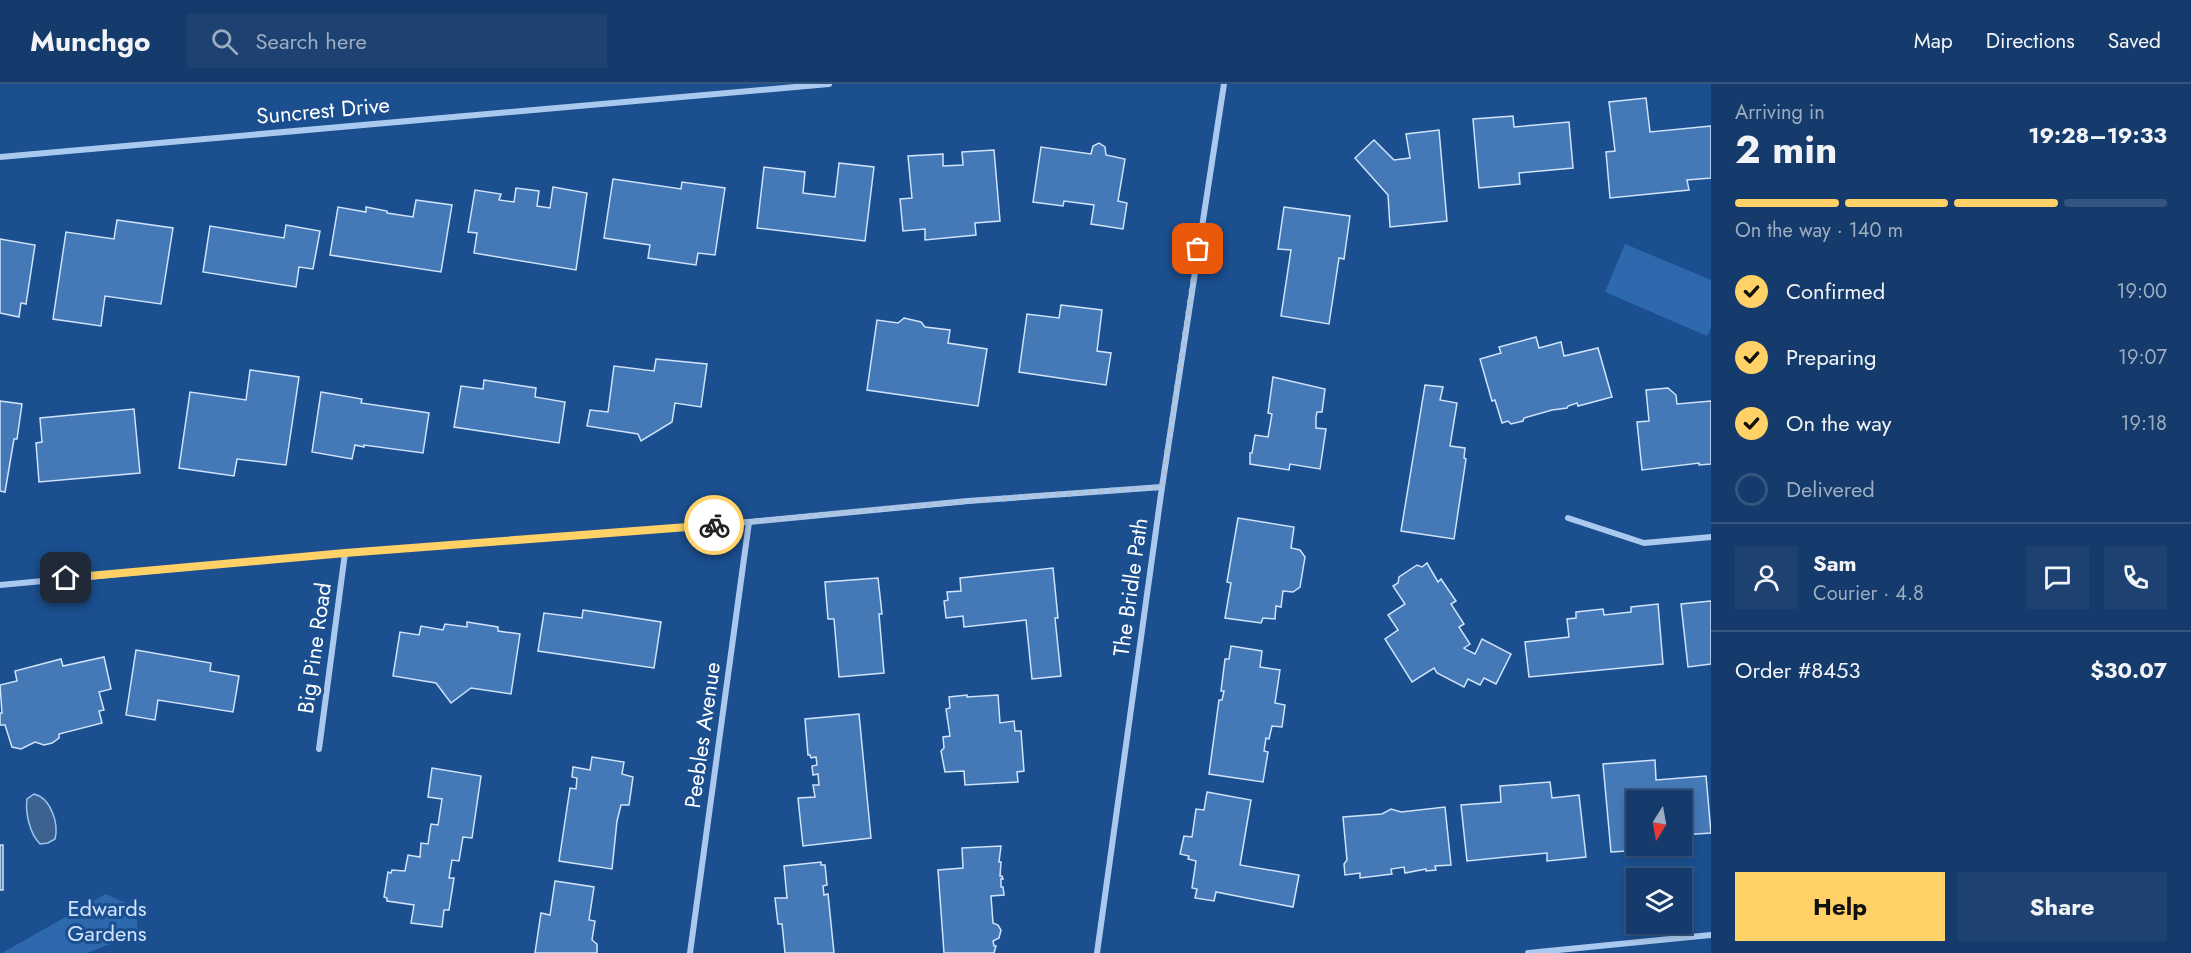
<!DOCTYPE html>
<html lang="en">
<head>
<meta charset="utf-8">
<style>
	body { margin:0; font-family:Jost,sans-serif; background:#1d4271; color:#f1f3f6; height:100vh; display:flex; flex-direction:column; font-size:22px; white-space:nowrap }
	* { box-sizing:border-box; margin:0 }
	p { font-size:20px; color:#9dadc1 }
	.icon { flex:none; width:33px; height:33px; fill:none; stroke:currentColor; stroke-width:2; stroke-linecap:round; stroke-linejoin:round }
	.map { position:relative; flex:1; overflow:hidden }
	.side { display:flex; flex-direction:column; background:#143b6b; width:480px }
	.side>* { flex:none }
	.needle { width:39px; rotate:191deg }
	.buttons { position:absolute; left:1626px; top:706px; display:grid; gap:12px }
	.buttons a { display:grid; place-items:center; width:66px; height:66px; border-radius:0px; background:#143b6b; box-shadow:0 3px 9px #0003,0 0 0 2px #33557e; font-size:30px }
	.pin { position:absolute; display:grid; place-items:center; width:51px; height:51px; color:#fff; margin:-26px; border-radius:12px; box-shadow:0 3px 9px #0006 }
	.courier { position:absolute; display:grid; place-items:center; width:60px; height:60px; margin:-30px; border:4px solid #ffd166; border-radius:50%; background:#fff; color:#222; box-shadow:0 2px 8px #0007 }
	.headline em { font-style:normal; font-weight:700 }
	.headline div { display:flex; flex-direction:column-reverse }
	.headline { display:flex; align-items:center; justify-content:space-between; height:102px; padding:0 24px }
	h1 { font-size:39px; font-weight:700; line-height:45px }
	.bar { display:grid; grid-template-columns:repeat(4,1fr); gap:9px 6px; align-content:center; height:72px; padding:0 24px }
	.bar i { height:8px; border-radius:4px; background:#33557e }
	.bar .current { background:#ffd166 }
	.bar p { grid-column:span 4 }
	.line { display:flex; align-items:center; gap:15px; padding:0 24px; border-top:2px solid #33557e }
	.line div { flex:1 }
	.round { display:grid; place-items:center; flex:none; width:63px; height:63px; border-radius:0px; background:#1d4271 }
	ol { padding:0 24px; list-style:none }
	li { display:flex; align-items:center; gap:18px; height:66px }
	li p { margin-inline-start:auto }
	li .icon { padding:6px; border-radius:50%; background:#ffd166; color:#111; stroke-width:4 }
	li:last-child { color:#9dadc1 }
	li i { width:33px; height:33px; border:3px solid #33557e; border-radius:50% }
	.button { display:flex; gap:12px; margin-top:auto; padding:12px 24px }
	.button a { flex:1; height:69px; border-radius:0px; background:#ffd166; color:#111; font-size:24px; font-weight:700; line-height:69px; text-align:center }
	.button a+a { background:#1d4271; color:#f1f3f6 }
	header { display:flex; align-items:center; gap:36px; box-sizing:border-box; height:84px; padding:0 30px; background:#143b6b; border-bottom:2px solid #33557e }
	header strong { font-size:28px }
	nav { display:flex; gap:33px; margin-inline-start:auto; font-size:21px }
	.search { width:420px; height:54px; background:#1d4271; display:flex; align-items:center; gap:15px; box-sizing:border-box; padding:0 21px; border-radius:0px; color:#9dadc1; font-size:22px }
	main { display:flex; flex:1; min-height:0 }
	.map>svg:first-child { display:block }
	.green { fill:#2e69ad }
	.water { fill:#3c6290; stroke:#9cc4f0; stroke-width:1.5 }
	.building { fill:#4478b7; stroke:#cfe3fa; stroke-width:1.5 }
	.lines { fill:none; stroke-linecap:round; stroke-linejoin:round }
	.street { stroke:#a9c9ee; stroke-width:6 }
	.done { stroke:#afc1d8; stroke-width:6; stroke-dasharray:0 10.8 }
	.route { stroke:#ffd166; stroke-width:8 }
	.labels { text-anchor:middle; stroke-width:6; stroke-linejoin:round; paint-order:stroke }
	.street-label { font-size:22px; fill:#fff; stroke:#1b4f8f }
	.park-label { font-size:22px; fill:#cfe3fa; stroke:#1b4f8f }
</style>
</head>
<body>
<header>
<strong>Munchgo</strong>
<div class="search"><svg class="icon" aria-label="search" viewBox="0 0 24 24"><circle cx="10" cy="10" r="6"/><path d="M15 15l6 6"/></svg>Search here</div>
<nav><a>Map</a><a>Directions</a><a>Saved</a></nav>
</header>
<main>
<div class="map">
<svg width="1711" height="869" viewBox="0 0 1711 869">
	<rect width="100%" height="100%" fill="#1b4f8f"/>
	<g class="green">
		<polygon points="1625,160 1711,196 1711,243 1707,252 1605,208"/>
		<polygon points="106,810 136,824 138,852 104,862 88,869 2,869"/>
	</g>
	<path class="water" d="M34,710c17,4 25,30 21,45l-7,4 -8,1c-10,-10 -15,-31 -13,-45z"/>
	<g class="building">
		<polygon points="1646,14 1650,48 1711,42 1711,94 1687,96 1689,106 1610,114 1606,68 1615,67 1609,18"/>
		<polygon points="1513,32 1514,43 1569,38 1573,84 1519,89 1520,100 1479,104 1473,35"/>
		<polygon points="1439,46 1447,137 1390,143 1388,111 1355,74 1374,56 1394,76 1410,74 1406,50"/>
		<polygon points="1099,59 1105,63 1106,71 1125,75 1118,117 1127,119 1123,145 1091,140 1094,121 1064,117 1063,122 1033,118 1041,63 1091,70 1093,62"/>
		<polygon points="994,66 1000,137 975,139 976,151 925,156 925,145 903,147 900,115 912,114 908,72 943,70 943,82 963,81 962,68"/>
		<polygon points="839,79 874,83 865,157 757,144 764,83 805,88 803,109 835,113"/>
		<polygon points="613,95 681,105 682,98 725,104 715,171 698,169 696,181 648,174 650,161 604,154"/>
		<polygon points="553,103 587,109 576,186 474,169 477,149 468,148 475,106 501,110 499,116 514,118 516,104 539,107 537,122 550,124"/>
		<polygon points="416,116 452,121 441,188 330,171 338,123 366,128 366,123 387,127 387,129 413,133"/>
		<polygon points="1284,123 1350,132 1344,175 1339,174 1329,240 1281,232 1291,166 1278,165"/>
		<polygon points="117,136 173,144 161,220 105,212 101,242 53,235 66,148 114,155"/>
		<polygon points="286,141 320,147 313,185 299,183 296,203 203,188 210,142 284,154"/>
		<polygon points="0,155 35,161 26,220 21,219 19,233 0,229"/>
		<polygon points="1061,221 1102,226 1097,267 1111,269 1106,301 1019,288 1027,230 1059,234"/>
		<polygon points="904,234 921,238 925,243 950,246 948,259 987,265 978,322 867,306 877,236 898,239"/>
		<polygon points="1536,253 1539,264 1561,258 1564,272 1598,264 1612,313 1578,322 1577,319 1568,322 1567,324 1552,326 1524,334 1523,337 1511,340 1508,337 1502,339 1495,316 1492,317 1480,275 1501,269 1499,263"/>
		<polygon points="656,275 707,280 701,323 675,319 672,338 641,357 638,350 587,342 590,326 608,328 614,282 654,287"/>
		<polygon points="250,286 299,293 286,381 237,375 234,392 179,384 190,308 246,316"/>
		<polygon points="1273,293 1325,305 1322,328 1317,328 1316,333 1316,344 1326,345 1320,385 1290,380 1289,386 1250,380 1250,369 1252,369 1255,351 1268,353 1272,330 1268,329"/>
		<polygon points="484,296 536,304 535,313 565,318 559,359 454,343 461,302 483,305"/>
		<polygon points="1425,301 1443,303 1440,316 1457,319 1450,362 1465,364 1464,374 1466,375 1454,455 1401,447"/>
		<polygon points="1668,304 1676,311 1677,320 1711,317 1711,380 1699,381 1699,379 1642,386 1637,338 1649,337 1646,306"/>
		<polygon points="321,308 362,315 361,319 429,329 423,369 364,361 364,363 355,361 352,375 312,368"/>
		<polygon points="0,317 22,320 17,355 14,355 5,408 0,407"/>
		<polygon points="134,325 140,389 39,398 36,359 42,358 40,334"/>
		<polygon points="1238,434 1294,443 1291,464 1300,466 1305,473 1300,503 1293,508 1283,507 1281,523 1276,522 1275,535 1263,534 1261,539 1225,534 1231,499 1227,498"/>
		<polygon points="1427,479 1438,498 1441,495 1456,517 1451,520 1464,540 1459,543 1470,560 1464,564 1465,565 1475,570 1482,555 1511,570 1496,600 1484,594 1480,601 1468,595 1464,603 1437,589 1434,584 1412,598 1385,555 1398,546 1388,531 1405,520 1393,502 1398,499 1399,493 1417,481 1422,483"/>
		<polygon points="1053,484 1058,534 1055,534 1061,592 1032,595 1026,536 964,543 963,532 946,534 944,517 948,516 947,508 961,507 960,494"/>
		<polygon points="878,494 882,530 879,530 884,589 839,593 834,535 828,535 825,498"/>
		<polygon points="1711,517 1711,580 1688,583 1681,520"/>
		<polygon points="1658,520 1663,580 1529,593 1525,558 1569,553 1567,535 1576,534 1576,528 1603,525 1604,531 1631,528 1631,523"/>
		<polygon points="583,526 661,538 654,584 538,567 544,529 582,534"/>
		<polygon points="467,538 498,543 498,547 520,550 511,610 471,604 451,619 436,599 393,592 400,548 419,551 421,542 443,546 445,540 467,543"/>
		<polygon points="1231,562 1262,567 1260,583 1280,586 1275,619 1285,621 1282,643 1272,642 1269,655 1266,654 1264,667 1268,668 1263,698 1209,690 1219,616 1222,616 1224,607 1221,607 1225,575 1229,575"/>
		<polygon points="136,566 211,579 210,587 239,592 233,628 158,616 155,636 126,631"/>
		<polygon points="104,573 111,605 99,608 104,626 99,627 102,639 59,650 59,654 52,659 44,661 35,658 21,665 12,663 5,641 0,641 0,629 2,629 0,601 17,597 15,587 61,575 63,582"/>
		<polygon points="967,611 967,613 998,611 1000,639 1014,637 1015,647 1021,647 1024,687 1017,688 1018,698 965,701 964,687 945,688 941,667 944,664 943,653 950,652 946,625 950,624 949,613"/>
		<polygon points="859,630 871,754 803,762 798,714 815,713 813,701 819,701 818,690 813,691 812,682 817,681 816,673 811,674 810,671 808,671 805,635"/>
		<polygon points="592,673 624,678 622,690 633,693 629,721 621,721 617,737 612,785 559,777 570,704 576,705 577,694 572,693 573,683 590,686"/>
		<polygon points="1655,676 1656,696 1706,692 1711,749 1682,751 1682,717 1636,717 1636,762 1644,762 1644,766 1611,768 1603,680"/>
		<polygon points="432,684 481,692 472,754 463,753 459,777 452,776 449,794 454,794 449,826 444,826 442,843 411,839 414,821 387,817 387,814 384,813 388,788 391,789 392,786 405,787 408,771 420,773 421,759 428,760 431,740 438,741 442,715 428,713"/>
		<polygon points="1550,698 1552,714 1579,711 1586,773 1547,777 1547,769 1467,777 1461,721 1501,718 1500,702"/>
		<polygon points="1207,708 1251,716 1240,781 1299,791 1293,823 1216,808 1214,817 1195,814 1197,805 1192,804 1196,777 1188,775 1189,772 1180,770 1184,752 1192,753 1196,725 1204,726"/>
		<polygon points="1445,723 1451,781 1435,782 1436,786 1426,787 1426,785 1405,789 1404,783 1391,785 1392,790 1360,794 1360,789 1345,791 1344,780 1347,776 1343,733 1382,730 1391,725 1401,728"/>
		<rect x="0" y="761" width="3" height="45"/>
		<polygon points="1001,762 999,778 1001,778 1000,792 1002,792 1003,795 1001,795 1001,803 1003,803 1004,811 991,812 993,839 998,841 1001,846 999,854 993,857 994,862 996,862 994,869 944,869 938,786 963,784 962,764"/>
		<polygon points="821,778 821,781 825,781 827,801 823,802 824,811 828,810 834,869 785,869 782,840 778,840 775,814 787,814 784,782"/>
		<polygon points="555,797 594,803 589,836 595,837 592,856 597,860 597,869 535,869 541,829 550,831"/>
	</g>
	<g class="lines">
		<g class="street">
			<polyline points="0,73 829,0"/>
			<polyline points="1568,434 1644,459 1711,453"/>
			<polyline points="0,501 345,469 749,438 968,417 1162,403"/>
			<polyline points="319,665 345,469"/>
			<polyline points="690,869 749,438"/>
			<polyline points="1097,869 1162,403 1224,0"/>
			<polyline points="1528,869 1711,851"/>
		</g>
	</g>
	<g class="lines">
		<polyline class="done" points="714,441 968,417 1162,403 1198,165"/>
		<polyline class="route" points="66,494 345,469 714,441"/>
	</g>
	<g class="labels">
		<g class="street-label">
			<text transform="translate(323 26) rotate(-5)" y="8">Suncrest Drive</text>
			<text transform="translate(1130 503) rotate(-82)" y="8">The Bridle Path</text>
			<text transform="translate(314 564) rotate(-82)" y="8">Big Pine Road</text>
			<text transform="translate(702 651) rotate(-82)" y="8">Peebles Avenue</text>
		</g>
		<g class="park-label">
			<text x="107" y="832">Edwards<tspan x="107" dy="25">Gardens</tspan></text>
		</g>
	</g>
</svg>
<div class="buttons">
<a><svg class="needle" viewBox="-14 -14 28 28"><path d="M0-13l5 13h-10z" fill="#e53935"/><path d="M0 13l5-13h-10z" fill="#9dadc1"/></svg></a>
<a><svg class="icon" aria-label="layers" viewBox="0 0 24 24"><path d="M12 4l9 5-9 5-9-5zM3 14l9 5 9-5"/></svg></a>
</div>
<div class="pin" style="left:1198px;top:165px;background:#ea580c"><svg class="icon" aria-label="bag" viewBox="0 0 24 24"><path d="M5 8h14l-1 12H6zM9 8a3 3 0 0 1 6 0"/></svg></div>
<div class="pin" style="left:66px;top:494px;background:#1f2937"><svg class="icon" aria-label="home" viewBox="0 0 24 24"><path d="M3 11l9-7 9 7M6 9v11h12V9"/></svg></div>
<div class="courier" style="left:714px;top:441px"><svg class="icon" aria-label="bike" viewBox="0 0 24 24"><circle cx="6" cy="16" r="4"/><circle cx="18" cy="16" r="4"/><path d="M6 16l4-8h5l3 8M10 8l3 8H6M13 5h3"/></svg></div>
</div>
<section class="side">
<div class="headline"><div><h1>2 min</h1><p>Arriving in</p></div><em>19:28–19:33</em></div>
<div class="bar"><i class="current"></i><i class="current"></i><i class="current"></i><i></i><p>On the way · 140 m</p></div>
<ol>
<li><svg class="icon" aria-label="check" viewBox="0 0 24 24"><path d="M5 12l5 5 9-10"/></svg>Confirmed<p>19:00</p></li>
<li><svg class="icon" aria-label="check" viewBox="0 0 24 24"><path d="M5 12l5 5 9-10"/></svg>Preparing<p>19:07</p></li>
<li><svg class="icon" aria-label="check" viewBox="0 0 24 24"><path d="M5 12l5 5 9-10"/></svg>On the way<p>19:18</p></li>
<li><i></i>Delivered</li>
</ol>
<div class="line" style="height:108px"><a class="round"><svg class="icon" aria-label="person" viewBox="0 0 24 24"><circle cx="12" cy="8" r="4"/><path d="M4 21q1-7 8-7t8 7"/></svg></a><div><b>Sam</b><p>Courier · 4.8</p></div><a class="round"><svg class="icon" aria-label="chat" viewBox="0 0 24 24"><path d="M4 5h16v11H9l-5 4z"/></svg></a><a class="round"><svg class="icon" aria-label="phone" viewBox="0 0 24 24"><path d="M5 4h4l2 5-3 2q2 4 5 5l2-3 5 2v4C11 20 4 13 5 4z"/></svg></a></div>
<div class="line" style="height:78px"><div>Order #8453</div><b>$30.07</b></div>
<div class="button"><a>Help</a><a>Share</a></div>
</section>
</main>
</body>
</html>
